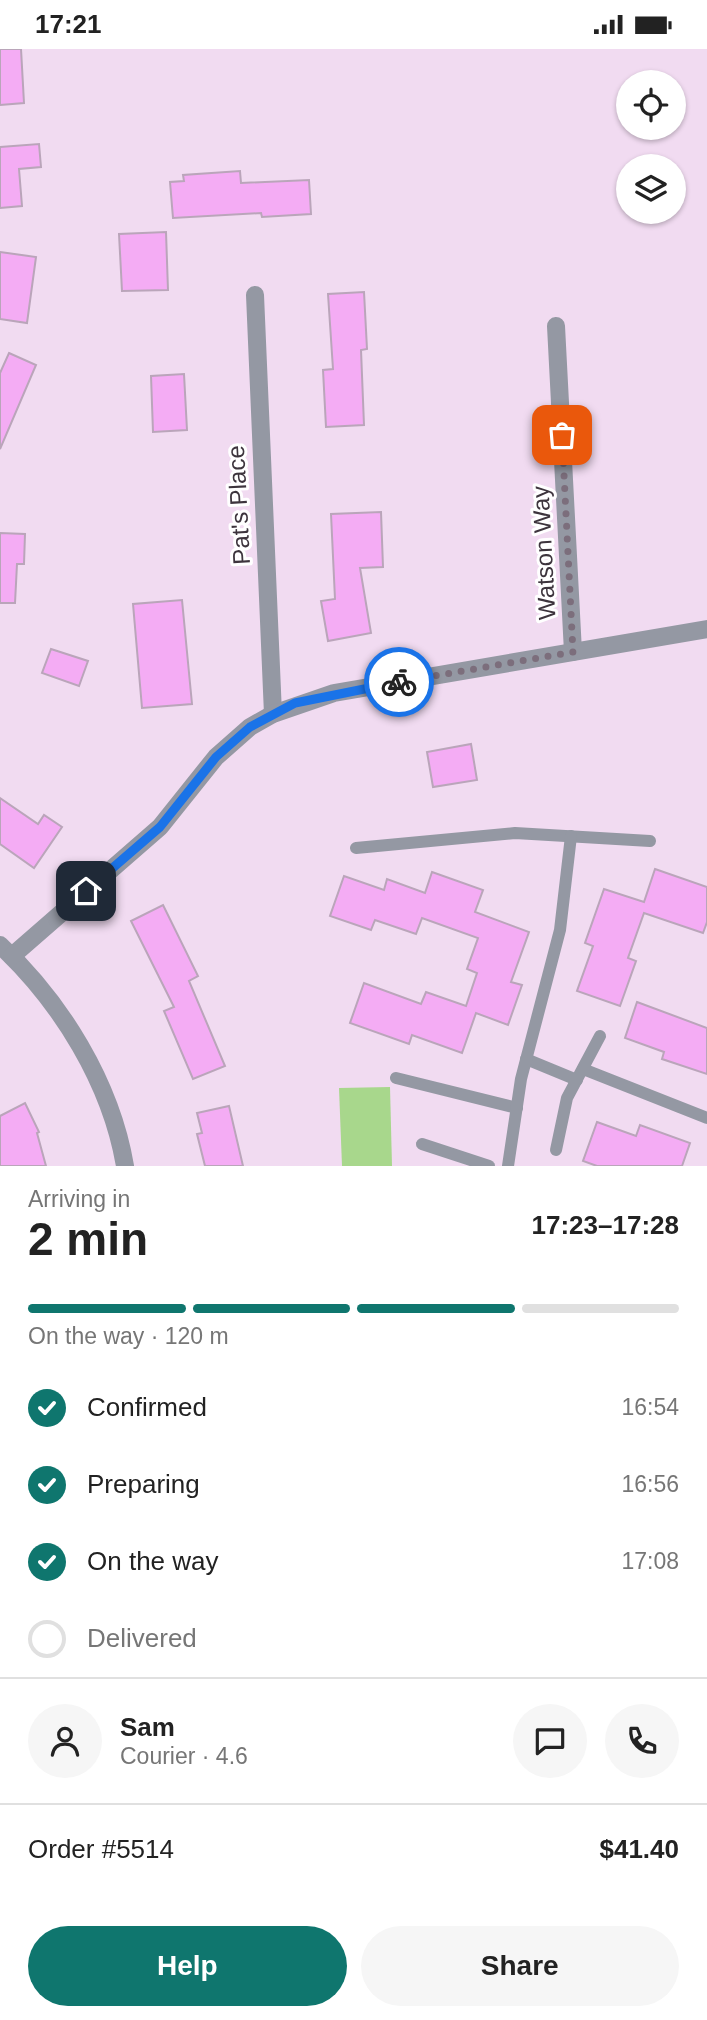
<!DOCTYPE html>
<html lang="en">
<head>
<meta charset="utf-8">
<style>
	body { margin:0; font-family:Arial,sans-serif; background:#f6f6f6; color:#222; height:100vh; display:flex; flex-direction:column; font-size:26px; white-space:nowrap }
	* { box-sizing:border-box; margin:0 }
	p { font-size:23px; color:#767676 }
	.icon { flex:none; width:38px; height:38px; fill:none; stroke:currentColor; stroke-width:2; stroke-linecap:round; stroke-linejoin:round }
	.map { position:relative; height:1117px; overflow:hidden }
	.side { display:flex; flex-direction:column; background:#fff; flex:1 }
	.side>* { flex:none }
	.buttons { position:absolute; left:616px; top:21px; display:grid; gap:14px }
	.buttons a { display:grid; place-items:center; width:70px; height:70px; border-radius:50%; background:#fff; box-shadow:0 2px 5px #0004; font-size:35px }
	.pin { position:absolute; display:grid; place-items:center; width:60px; height:60px; color:#fff; margin:-30px; border-radius:14px; box-shadow:0 4px 10px #0006 }
	.courier { position:absolute; display:grid; place-items:center; width:70px; height:70px; margin:-35px; border:5px solid #1a73e8; border-radius:50%; background:#fff; color:#222; box-shadow:0 2px 9px #0007 }
	.headline em { font-style:normal; font-weight:700 }
	.headline div { display:flex; flex-direction:column-reverse }
	.headline { display:flex; align-items:center; justify-content:space-between; height:119px; padding:0 28px }
	h1 { font-size:46px; font-weight:700; line-height:52px }
	.bar { display:grid; grid-template-columns:repeat(4,1fr); gap:10px 7px; align-content:center; height:84px; padding:0 28px }
	.bar i { height:9px; border-radius:5px; background:#e0e0e0 }
	.bar .current { background:#0f766e }
	.bar p { grid-column:span 4 }
	.line { display:flex; align-items:center; gap:18px; padding:0 28px; border-top:2px solid #e0e0e0 }
	.line div { flex:1 }
	.round { display:grid; place-items:center; flex:none; width:74px; height:74px; border-radius:37px; background:#f6f6f6 }
	ol { padding:0 28px; list-style:none }
	li { display:flex; align-items:center; gap:21px; height:77px }
	li p { margin-inline-start:auto }
	li .icon { padding:7px; border-radius:50%; background:#0f766e; color:#fff; stroke-width:4 }
	li:last-child { color:#767676 }
	li i { width:38px; height:38px; border:4px solid #e0e0e0; border-radius:50% }
	.primary-button { display:flex; gap:14px; margin-top:auto; padding:14px 28px }
	.primary-button a { flex:1; height:80px; border-radius:42px; background:#0f766e; color:#fff; font-size:28px; font-weight:700; line-height:80px; text-align:center }
	.primary-button a+a { background:#f6f6f6; color:#222 }
	.status { display:flex; justify-content:space-between; align-items:center; height:49px; padding:0 35px; background:#fff; direction:ltr }
	.status svg { height:19px; fill:currentColor }
	.map>svg:first-child { display:block }
	.green { fill:#a8d78c }
	.building { fill:#f4acf4; stroke:#baa5ba; stroke-width:2 }
	.lines { fill:none; stroke-linecap:round; stroke-linejoin:round }
	.lane { stroke:#9498a3; stroke-width:12 }
	.street { stroke:#9498a3; stroke-width:18 }
	.done { stroke:#7c6e7c; stroke-width:7; stroke-dasharray:0 12.6 }
	.route { stroke:#1a73e8; stroke-width:9 }
	.labels { text-anchor:middle; stroke-width:6; stroke-linejoin:round; paint-order:stroke }
	.street-label { font-size:24px; fill:#3d343d; stroke:#fff }
</style>
</head>
<body>
<div class="status"><b>17:21</b><svg viewBox="0 0 49 12"><path d="M0 12V9h3v3zM5 12V6h3v6zM10 12V3h3v9zM15 12V0h3v12zM26 1h20v11H26zM47 4h2v5h-2z"/></svg></div>
<div class="map">
<svg width="707" height="1117" viewBox="0 0 707 1117">
	<rect width="100%" height="100%" fill="#f1dbf1"/>
	<polygon class="green" points="390,1038 392,1117 342,1117 339,1039"/>
	<g class="building">
		<polygon points="0,0 21,0 24,54 0,56"/>
		<polygon points="39,95 41,118 19,120 22,157 0,159 0,98"/>
		<polygon points="240,122 241,134 309,131 311,165 262,168 261,164 173,169 170,133 184,132 183,126"/>
		<polygon points="166,183 168,241 122,242 119,185"/>
		<polygon points="0,203 36,208 27,274 0,270"/>
		<polygon points="364,243 367,300 361,301 364,376 326,378 323,321 333,320 328,245"/>
		<polygon points="9,304 36,316 0,400 0,324"/>
		<polygon points="184,325 187,381 153,383 151,327"/>
		<polygon points="381,463 383,518 360,519 371,584 328,592 321,552 335,550 331,465"/>
		<polygon points="0,484 25,485 24,515 17,515 15,554 0,554"/>
		<polygon points="182,551 192,655 142,659 133,555"/>
		<polygon points="51,600 88,612 79,637 42,624"/>
		<polygon points="471,695 477,731 433,738 427,703"/>
		<polygon points="0,749 38,775 44,766 62,778 34,819 0,795"/>
		<polygon points="655,820 707,838 707,873 703,884 644,864 628,909 636,912 620,957 577,942 593,897 585,894 604,840 644,853"/>
		<polygon points="432,823 483,841 475,863 529,883 511,933 522,936 508,976 476,964 462,1004 412,986 409,995 350,974 364,934 421,955 426,943 466,957 477,924 467,920 478,889 422,869 416,885 375,871 371,881 330,867 344,827 384,841 387,830 425,844"/>
		<polygon points="163,856 198,927 189,932 225,1017 193,1030 164,962 174,958 131,872"/>
		<polygon points="637,953 707,979 707,1025 662,1010 664,1003 625,989"/>
		<polygon points="25,1054 39,1083 37,1084 46,1117 0,1117 0,1067"/>
		<polygon points="229,1057 243,1117 205,1117 197,1085 202,1084 197,1064"/>
		<polygon points="597,1073 636,1087 640,1076 690,1094 682,1117 597,1117 583,1112"/>
	</g>
	<g class="lines">
		<g class="lane">
			<polyline points="356,799 515,784 650,792"/>
			<polyline points="526,1010 577,1031"/>
			<polyline points="583,1020 707,1069"/>
			<polyline points="396,1029 517,1059"/>
			<polyline points="422,1095 489,1117"/>
			<polyline points="556,1101 567,1049 600,987"/>
			<polyline points="508,1117 521,1030 560,881 571,787"/>
		</g>
		<g class="street">
			<polyline points="255,246 273,665"/>
			<polyline points="556,277 573,603"/>
			<path d="M0,896c61,57 111,138 125,221"/>
			<polyline points="12,907 160,778 216,708 250,678 273,665 334,644 707,580"/>
		</g>
	</g>
	<g class="lines">
		<polyline class="done" points="399,633 573,603 562,386"/>
		<polyline class="route" points="86,842 160,778 216,708 250,678 295,654 399,633"/>
	</g>
	<g class="labels">
		<g class="street-label">
			<text transform="translate(239 456) rotate(-93)" y="8">Pat's Place</text>
			<text transform="translate(544 504) rotate(-93)" y="8">Watson Way</text>
		</g>
	</g>
</svg>
<div class="buttons">
<a><svg class="icon" aria-label="locate" viewBox="0 0 24 24"><circle cx="12" cy="12" r="6"/><path d="M12 2v4M12 18v4M2 12h4M18 12h4"/></svg></a>
<a><svg class="icon" aria-label="layers" viewBox="0 0 24 24"><path d="M12 4l9 5-9 5-9-5zM3 14l9 5 9-5"/></svg></a>
</div>
<div class="pin" style="left:562px;top:386px;background:#ea580c"><svg class="icon" aria-label="bag" viewBox="0 0 24 24"><path d="M5 8h14l-1 12H6zM9 8a3 3 0 0 1 6 0"/></svg></div>
<div class="pin" style="left:86px;top:842px;background:#1f2937"><svg class="icon" aria-label="home" viewBox="0 0 24 24"><path d="M3 11l9-7 9 7M6 9v11h12V9"/></svg></div>
<div class="courier" style="left:399px;top:633px"><svg class="icon" aria-label="bike" viewBox="0 0 24 24"><circle cx="6" cy="16" r="4"/><circle cx="18" cy="16" r="4"/><path d="M6 16l4-8h5l3 8M10 8l3 8H6M13 5h3"/></svg></div>
</div>
<section class="side">
<div class="headline"><div><h1>2 min</h1><p>Arriving in</p></div><em>17:23–17:28</em></div>
<div class="bar"><i class="current"></i><i class="current"></i><i class="current"></i><i></i><p>On the way · 120 m</p></div>
<ol>
<li><svg class="icon" aria-label="check" viewBox="0 0 24 24"><path d="M5 12l5 5 9-10"/></svg>Confirmed<p>16:54</p></li>
<li><svg class="icon" aria-label="check" viewBox="0 0 24 24"><path d="M5 12l5 5 9-10"/></svg>Preparing<p>16:56</p></li>
<li><svg class="icon" aria-label="check" viewBox="0 0 24 24"><path d="M5 12l5 5 9-10"/></svg>On the way<p>17:08</p></li>
<li><i></i>Delivered</li>
</ol>
<div class="line" style="height:126px"><a class="round"><svg class="icon" aria-label="person" viewBox="0 0 24 24"><circle cx="12" cy="8" r="4"/><path d="M4 21q1-7 8-7t8 7"/></svg></a><div><b>Sam</b><p>Courier · 4.6</p></div><a class="round"><svg class="icon" aria-label="chat" viewBox="0 0 24 24"><path d="M4 5h16v11H9l-5 4z"/></svg></a><a class="round"><svg class="icon" aria-label="phone" viewBox="0 0 24 24"><path d="M5 4h4l2 5-3 2q2 4 5 5l2-3 5 2v4C11 20 4 13 5 4z"/></svg></a></div>
<div class="line" style="height:91px"><div>Order #5514</div><b>$41.40</b></div>
<div class="primary-button"><a>Help</a><a>Share</a></div>
</section>
</body>
</html>
